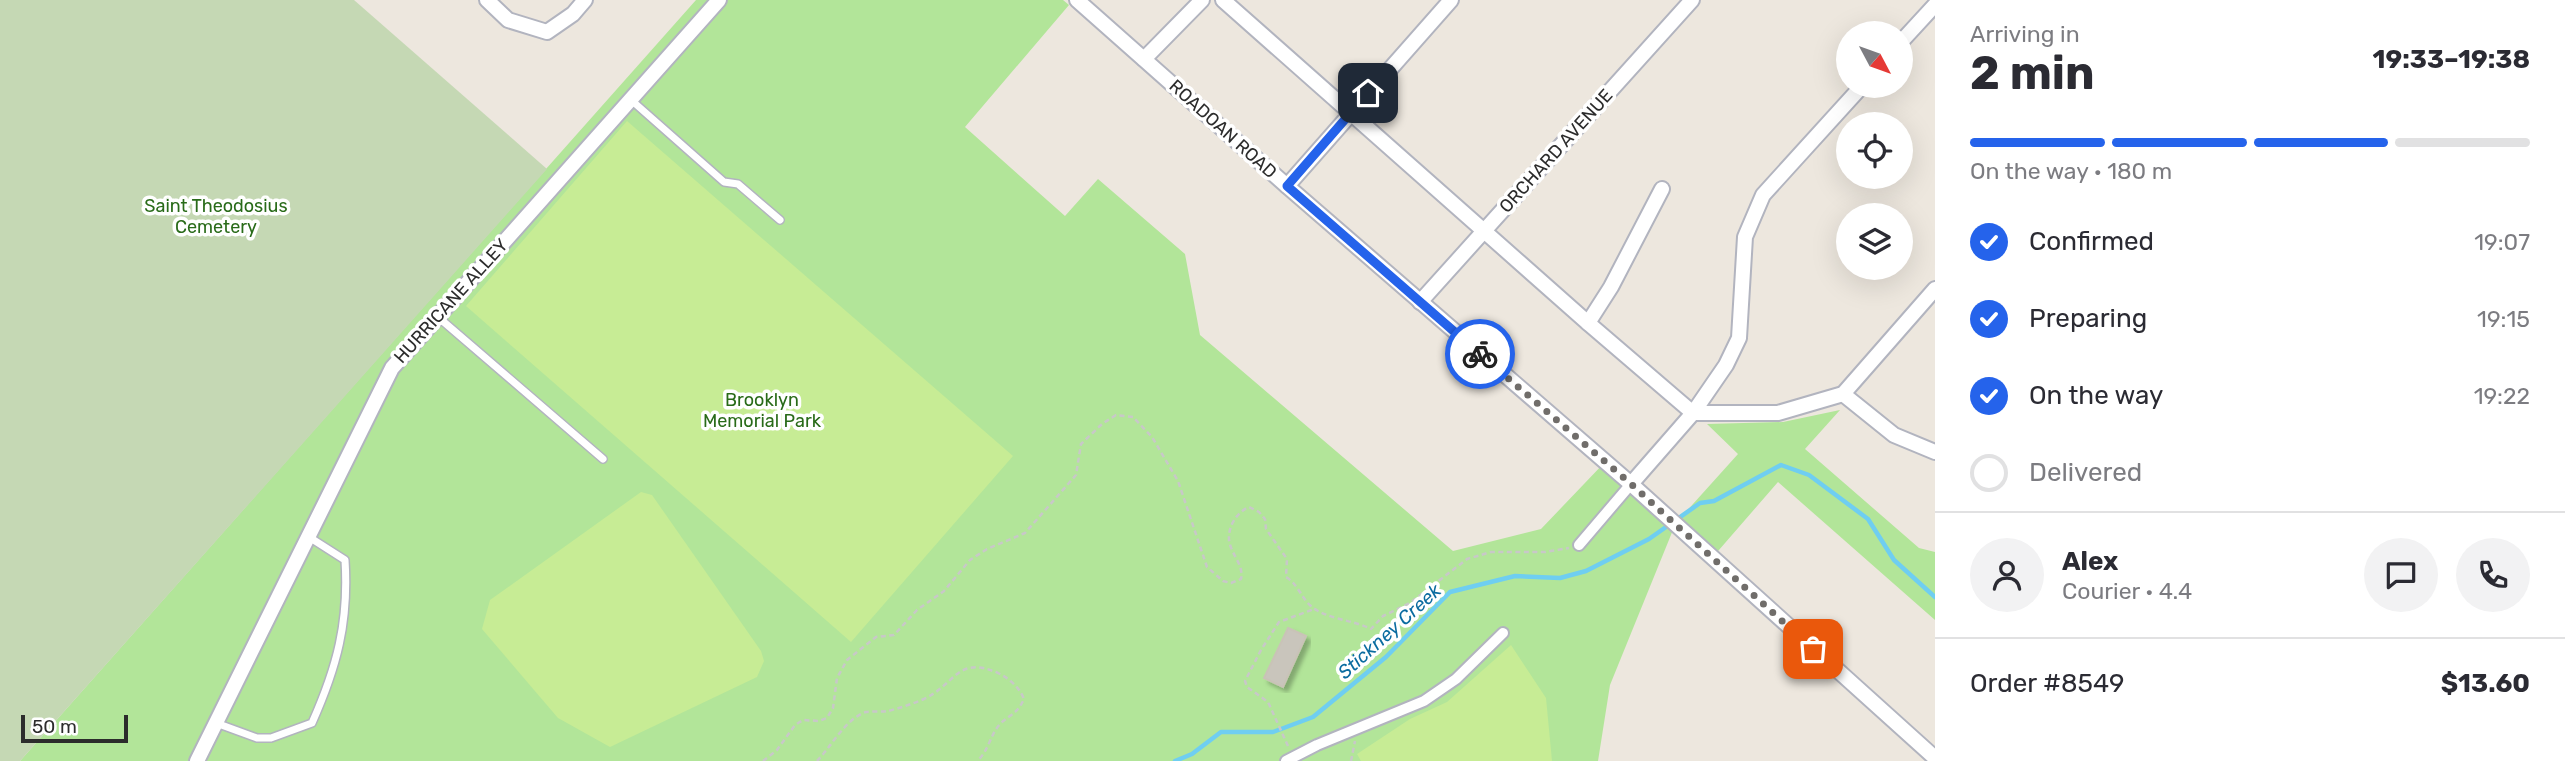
<!DOCTYPE html>
<html lang="en">
<head>
<meta charset="utf-8">
<style>
	body { margin:0; font-family:Rubik,sans-serif; background:#f2f2f3; color:#2b2b33; height:100vh; display:flex; flex-direction:column; font-size:26px; white-space:nowrap }
	* { box-sizing:border-box; margin:0 }
	p { font-size:23px; color:#7c7c81 }
	.icon { flex:none; width:38px; height:38px; fill:none; stroke:currentColor; stroke-width:2; stroke-linecap:round; stroke-linejoin:round }
	.map { position:relative; flex:1; overflow:hidden }
	.details { display:flex; flex-direction:column; background:#fff; width:630px }
	.details>* { flex:none }
	.needle { width:46px; rotate:131deg }
	.buttons { position:absolute; left:1836px; top:21px; display:grid; gap:14px }
	.buttons a { display:grid; place-items:center; width:77px; height:77px; border-radius:50%; background:#fff; box-shadow:0 7px 28px #0002; font-size:35px }
	.scale { position:absolute; left:21px; bottom:18px; width:107px; box-sizing:border-box; padding-left:7px; border:4px solid #2c2c2c; border-top:0; font-size:19px; line-height:24px; white-space:nowrap; color:#2c2c2c; -webkit-text-stroke:5px #fff; paint-order:stroke }
	.pin { position:absolute; display:grid; place-items:center; width:60px; height:60px; color:#fff; margin:-30px; border-radius:14px; box-shadow:0 4px 10px #0006 }
	.courier { position:absolute; display:grid; place-items:center; width:70px; height:70px; margin:-35px; border:5px solid #2563eb; border-radius:50%; background:#fff; color:#222; box-shadow:0 2px 9px #0007 }
	.summary em { font-style:normal; font-weight:700 }
	.summary div { display:flex; flex-direction:column-reverse }
	.summary { display:flex; align-items:center; justify-content:space-between; height:119px; padding:0 35px }
	h1 { font-size:46px; font-weight:700; line-height:52px }
	.bar { display:grid; grid-template-columns:repeat(4,1fr); gap:10px 7px; align-content:center; height:84px; padding:0 35px }
	.bar i { height:9px; border-radius:5px; background:#e1e1e2 }
	.bar .current { background:#2563eb }
	.bar p { grid-column:span 4 }
	.line { display:flex; align-items:center; gap:18px; padding:0 35px; border-top:2px solid #e1e1e2 }
	.line div { flex:1 }
	.round { display:grid; place-items:center; flex:none; width:74px; height:74px; border-radius:37px; background:#f2f2f3 }
	ol { padding:0 35px; list-style:none }
	li { display:flex; align-items:center; gap:21px; height:77px }
	li p { margin-inline-start:auto }
	li .icon { padding:7px; border-radius:50%; background:#2563eb; color:#fff; stroke-width:4 }
	li:last-child { color:#7c7c81 }
	li i { width:38px; height:38px; border:4px solid #e1e1e2; border-radius:50% }
	main { display:flex; flex:1; min-height:0 }
	.map>svg:first-child { display:block }
	.green { fill:#b2e599 }
	.cemetery { fill:#c5d8b4 }
	.pitch { fill:#c7ec95 }
	.lines { fill:none; stroke-linecap:round; stroke-linejoin:round }
	.stream { stroke:#6fcef1; stroke-width:4.5 }
	.building { fill:#c9c5bc; stroke:#c9c3b7; stroke-width:2; filter:url(#shadow) }
	.service-casing { stroke:#b2b4bf; stroke-width:10 }
	.pedestrian-casing { stroke:#b2b4bf; stroke-width:14 }
	.minor-casing { stroke:#b2b4bf; stroke-width:18 }
	.path { stroke:#c8c8c8; stroke-width:2.5; stroke-dasharray:5 3.5; stroke-linecap:butt }
	.service { stroke:#fff; stroke-width:7 }
	.pedestrian { stroke:#fff; stroke-width:10 }
	.minor { stroke:#fff; stroke-width:14 }
	.done { stroke:#706d6a; stroke-width:7; stroke-dasharray:0 12.6 }
	.route { stroke:#2563eb; stroke-width:9 }
	.labels { text-anchor:middle; stroke-width:7; stroke-linejoin:round; paint-order:stroke }
	.street-label { font-size:18px; fill:#2c2c2c; stroke:#fff }
	.park-label { font-size:18px; fill:#296b19; stroke:#fff }
	.water-label { font-size:19px; font-style:italic; fill:#0b6ca0; stroke:#fff }
</style>
</head>
<body>
<main>
<div class="map">
<svg width="1935" height="761" viewBox="0 0 1935 761">
	<defs>
		<filter id="shadow"><feDropShadow dx="4.5" dy="4.5" stdDeviation="2" flood-color="#0004"/></filter>
	</defs>
	<rect width="100%" height="100%" fill="#ede7de"/>
	<polygon class="green" points="696,0 1063,0 1069,5 965,127 1065,216 1098,179 1185,254 1200,335 1453,551 1541,529 1605,462 1675,524 1738,454 1707,424 1783,422 1840,410 1805,449 1919,548 1935,552 1935,620 1778,482 1712,558 1675,525 1610,685 1598,761 20,761"/>
	<polygon class="cemetery" points="0,0 354,0 547,169 20,761 0,761"/>
	<g class="pitch">
		<polygon points="627,121 1013,456 851,642 466,306"/>
		<polygon points="641,492 652,495 761,651 764,661 757,677 610,747 558,718 482,629 490,600"/>
		<polygon points="1511,645 1546,698 1552,761 1361,761 1357,754 1410,719 1447,702"/>
	</g>
	<g class="lines">
		<polyline class="stream" points="1175,761 1192,754 1221,732 1273,732 1313,717 1386,657 1450,592 1515,576 1560,578 1586,571 1649,539 1700,503 1714,501 1781,465 1809,475 1868,519 1894,560 1935,597"/>
	</g>
	<polygon class="building" points="1288,628 1306,636 1283,687 1264,678"/>
	<g class="lines">
		<g class="service-casing">
			<g id="service">
				<polyline points="630,99 724,182 738,184 780,220"/>
				<polyline points="438,317 603,459"/>
				<path d="M216,723l41,15h14l41,-15c25,-56 37,-101 33,-163l-36,-23"/>
			</g>
		</g>
		<g class="pedestrian-casing">
			<g id="pedestrian">
				<polyline points="1579,545 1631,484"/>
				<polyline points="1286,761 1317,745 1424,701 1456,679 1503,633"/>
			</g>
		</g>
		<g class="minor-casing">
			<g id="minor">
				<polyline points="487,0 508,20 547,32 573,14 585,0"/>
				<polyline points="1077,0 1287,186 1631,484 1935,758"/>
				<polyline points="1223,0 1588,323 1693,413 1726,365 1739,338 1745,237 1763,195 1862,86"/>
				<polyline points="1900,43 1935,5"/>
				<polyline points="1144,59 1202,0"/>
				<polyline points="1287,186 1451,0"/>
				<polyline points="1420,302 1692,0"/>
				<polyline points="1588,323 1611,287 1662,189"/>
				<polyline points="1843,394 1894,435 1935,452"/>
				<polyline points="1631,484 1693,413 1778,413 1843,394 1935,289"/>
				<polyline points="197,761 392,368 719,0"/>
			</g>
		</g>
		<g class="path">
			<polyline points="1288,746 1268,702 1247,687 1245,681 1261,650 1279,622 1314,609"/>
			<path d="M763,761l14,-11 18,-25 8,-5 16,1 8,-3 6,-10 4,-30 10,-18 29,-23 18,-2 23,-25 27,-19 26,-31 17,-11 38,-16 51,-58 5,-31 21,-20 14,-9 17,2 19,20 26,44 29,86 16,14 8,2 10,-4c3,-15 -10,-24 -12,-39 -1,-14 8,-28 20,-33l10,5 6,7 1,10 21,30 -1,18c12,7 15,21 26,30 15,12 41,13 59,22l12,-13 27,-13 57,-44 24,-7h54l24,-4"/>
			<path d="M817,761c14,-14 29,-43 49,-49 7,-1 15,0 22,-1 12,-3 24,-7 36,-12 32,-15 33,-44 74,-26 12,6 21,14 26,26 -7,15 -12,14 -23,24 -11,11 -12,28 -24,38"/>
			<polyline points="1351,761 1355,741"/>
		</g>
		<use href="#service" class="service"/>
		<use href="#pedestrian" class="pedestrian"/>
		<use href="#minor" class="minor"/>
	</g>
	<g class="lines">
		<polyline class="done" points="1480,354 1631,484 1813,649"/>
		<polyline class="route" points="1368,93 1287,186 1480,354"/>
	</g>
	<g class="labels">
		<g class="street-label">
			<text transform="translate(1223 129) rotate(42)" y="6">ROADOAN ROAD</text>
			<text transform="translate(1556 151) rotate(-48)" y="6">ORCHARD AVENUE</text>
			<text transform="translate(451 301) rotate(-48)" y="6">HURRICANE ALLEY</text>
		</g>
		<g class="park-label">
			<text x="216" y="212">Saint Theodosius<tspan x="216" dy="21">Cemetery</tspan></text>
			<text x="762" y="406">Brooklyn<tspan x="762" dy="21">Memorial Park</tspan></text>
		</g>
		<g class="water-label">
			<text transform="translate(1389 631) rotate(-42)" y="7">Stickney Creek</text>
		</g>
	</g>
</svg>
<div class="buttons">
<a><svg class="needle" viewBox="-14 -14 28 28"><path d="M0-13l5 13h-10z" fill="#e53935"/><path d="M0 13l5-13h-10z" fill="#7c7c81"/></svg></a>
<a><svg class="icon" aria-label="locate" viewBox="0 0 24 24"><circle cx="12" cy="12" r="6"/><path d="M12 2v4M12 18v4M2 12h4M18 12h4"/></svg></a>
<a><svg class="icon" aria-label="layers" viewBox="0 0 24 24"><path d="M12 4l9 5-9 5-9-5zM3 14l9 5 9-5"/></svg></a>
</div>
<div class="scale">50 m</div>
<div class="pin" style="left:1813px;top:649px;background:#ea580c"><svg class="icon" aria-label="bag" viewBox="0 0 24 24"><path d="M5 8h14l-1 12H6zM9 8a3 3 0 0 1 6 0"/></svg></div>
<div class="pin" style="left:1368px;top:93px;background:#1f2937"><svg class="icon" aria-label="home" viewBox="0 0 24 24"><path d="M3 11l9-7 9 7M6 9v11h12V9"/></svg></div>
<div class="courier" style="left:1480px;top:354px"><svg class="icon" aria-label="bike" viewBox="0 0 24 24"><circle cx="6" cy="16" r="4"/><circle cx="18" cy="16" r="4"/><path d="M6 16l4-8h5l3 8M10 8l3 8H6M13 5h3"/></svg></div>
</div>
<section class="details">
<div class="summary"><div><h1>2 min</h1><p>Arriving in</p></div><em>19:33–19:38</em></div>
<div class="bar"><i class="current"></i><i class="current"></i><i class="current"></i><i></i><p>On the way · 180 m</p></div>
<ol>
<li><svg class="icon" aria-label="check" viewBox="0 0 24 24"><path d="M5 12l5 5 9-10"/></svg>Confirmed<p>19:07</p></li>
<li><svg class="icon" aria-label="check" viewBox="0 0 24 24"><path d="M5 12l5 5 9-10"/></svg>Preparing<p>19:15</p></li>
<li><svg class="icon" aria-label="check" viewBox="0 0 24 24"><path d="M5 12l5 5 9-10"/></svg>On the way<p>19:22</p></li>
<li><i></i>Delivered</li>
</ol>
<div class="line" style="height:126px"><a class="round"><svg class="icon" aria-label="person" viewBox="0 0 24 24"><circle cx="12" cy="8" r="4"/><path d="M4 21q1-7 8-7t8 7"/></svg></a><div><b>Alex</b><p>Courier · 4.4</p></div><a class="round"><svg class="icon" aria-label="chat" viewBox="0 0 24 24"><path d="M4 5h16v11H9l-5 4z"/></svg></a><a class="round"><svg class="icon" aria-label="phone" viewBox="0 0 24 24"><path d="M5 4h4l2 5-3 2q2 4 5 5l2-3 5 2v4C11 20 4 13 5 4z"/></svg></a></div>
<div class="line" style="height:91px"><div>Order #8549</div><b>$13.60</b></div>
</section>
</main>
</body>
</html>
